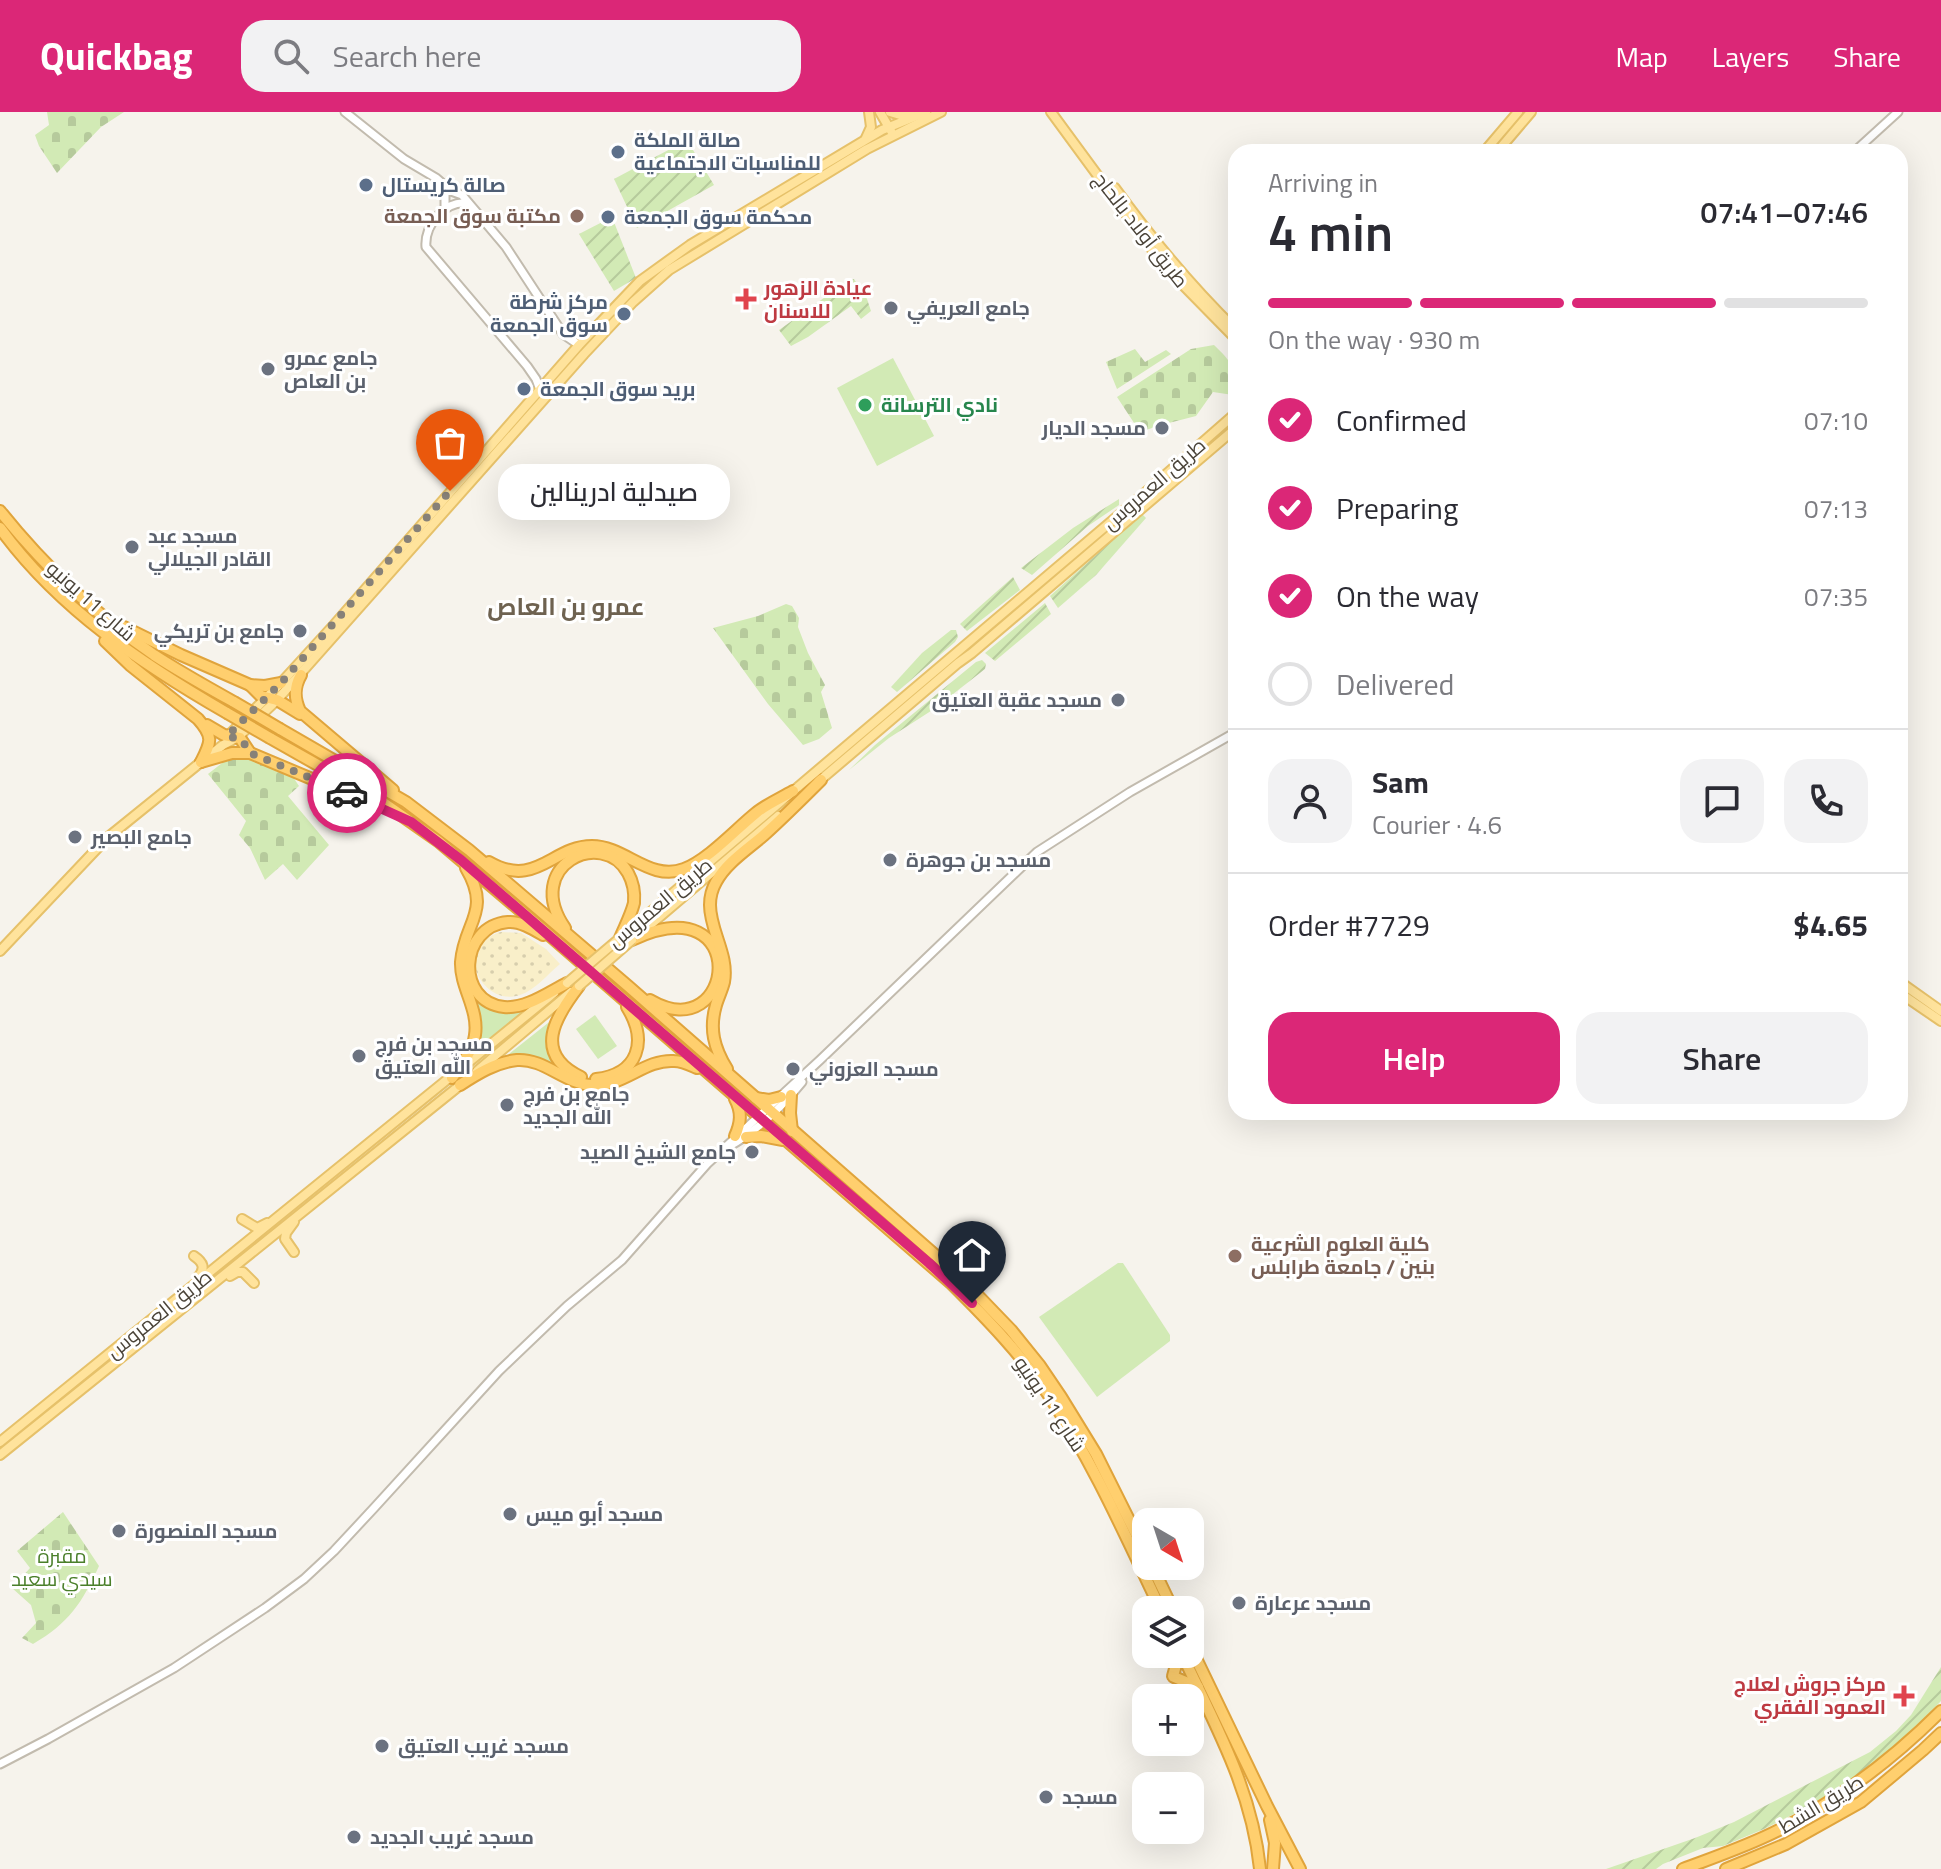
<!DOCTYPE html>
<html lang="en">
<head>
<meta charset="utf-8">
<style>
	body { margin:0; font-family:"Titillium Web",Cairo,sans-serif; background:#f2f2f3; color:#2b2b33; height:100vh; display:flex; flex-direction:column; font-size:30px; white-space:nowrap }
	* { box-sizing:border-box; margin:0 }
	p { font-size:26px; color:#7c7c81 }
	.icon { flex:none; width:44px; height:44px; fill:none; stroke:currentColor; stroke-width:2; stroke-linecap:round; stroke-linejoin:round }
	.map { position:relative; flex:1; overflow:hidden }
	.panel { position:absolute; left:1228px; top:32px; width:680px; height:976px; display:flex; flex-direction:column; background:#fff; border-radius:24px; box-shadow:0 8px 32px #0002 }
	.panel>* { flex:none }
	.needle { width:52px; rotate:141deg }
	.fabs { position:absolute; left:1132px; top:1396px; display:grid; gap:16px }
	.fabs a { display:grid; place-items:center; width:72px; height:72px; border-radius:16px; background:#fff; box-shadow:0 8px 32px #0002; font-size:40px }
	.pin { position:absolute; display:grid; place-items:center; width:68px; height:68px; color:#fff; margin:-82px -34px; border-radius:50% 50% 50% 0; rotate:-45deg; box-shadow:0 0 8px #0007 }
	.pin .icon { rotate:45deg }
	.courier { position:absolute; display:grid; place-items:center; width:80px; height:80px; margin:-40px; border:6px solid #db2777; border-radius:50%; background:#fff; color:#222; box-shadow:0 2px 10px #0007 }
	.bubble { position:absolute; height:56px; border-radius:24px; background:#fff; box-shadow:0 8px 32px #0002; font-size:26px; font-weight:600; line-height:56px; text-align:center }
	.summary em { font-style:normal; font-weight:600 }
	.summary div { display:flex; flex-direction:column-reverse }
	.summary { display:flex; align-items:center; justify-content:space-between; height:136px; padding:0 40px }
	h1 { font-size:52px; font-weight:600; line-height:60px }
	.bar { display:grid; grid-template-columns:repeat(4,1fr); gap:12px 8px; align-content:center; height:96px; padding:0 40px }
	.bar i { height:10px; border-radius:6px; background:#e1e1e2 }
	.bar .selected { background:#db2777 }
	.bar p { grid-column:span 4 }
	.line { display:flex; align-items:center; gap:20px; padding:0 40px; border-top:2px solid #e1e1e2 }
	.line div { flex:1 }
	.round { display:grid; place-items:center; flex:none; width:84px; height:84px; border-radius:24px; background:#f2f2f3 }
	ol { padding:0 40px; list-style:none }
	li { display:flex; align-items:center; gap:24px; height:88px }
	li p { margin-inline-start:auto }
	li .icon { padding:8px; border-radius:50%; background:#db2777; color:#fff; stroke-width:4 }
	li:last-child { color:#7c7c81 }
	li i { width:44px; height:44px; border:4px solid #e1e1e2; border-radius:50% }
	.action { display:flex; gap:16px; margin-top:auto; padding:16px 40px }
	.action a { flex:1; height:92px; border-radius:24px; background:#db2777; color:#fff; font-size:32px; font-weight:600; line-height:92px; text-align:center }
	.action a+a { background:#f2f2f3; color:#2b2b33 }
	header { display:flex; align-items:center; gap:48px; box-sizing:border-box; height:112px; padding:0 40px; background:#db2777; color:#fff }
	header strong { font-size:38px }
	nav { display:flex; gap:44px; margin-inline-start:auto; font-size:28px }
	.search { width:560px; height:72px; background:#f2f2f3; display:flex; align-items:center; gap:20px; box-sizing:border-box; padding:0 28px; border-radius:24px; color:#7c7c81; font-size:30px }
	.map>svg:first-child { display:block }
	.grass { fill:#d2eab5 }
	.sand { fill:url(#sand-dots) }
	.cemetery { fill:url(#cemetery-stones) }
	.garden { fill:url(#garden-furrows) }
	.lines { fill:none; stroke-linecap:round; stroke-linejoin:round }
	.minor-casing { stroke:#c2bbae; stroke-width:11 }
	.major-casing { stroke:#e6c16a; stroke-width:12 }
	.highway-casing { stroke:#e0a43c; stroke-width:14 }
	.minor { stroke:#fff; stroke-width:7 }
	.major { stroke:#ffe39c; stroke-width:8 }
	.highway { stroke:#ffcf6e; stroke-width:10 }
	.major-bridge-casing { stroke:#e6c16a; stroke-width:12; stroke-linecap:butt }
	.highway-bridge-casing { stroke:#e0a43c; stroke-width:14; stroke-linecap:butt }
	.major-bridge { stroke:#ffe39c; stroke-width:8 }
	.highway-bridge { stroke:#ffcf6e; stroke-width:10 }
	.done { stroke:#878178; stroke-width:8; stroke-dasharray:0 14.4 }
	.route { stroke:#db2777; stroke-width:10 }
	.service-dot { fill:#5c6f8a; stroke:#fff; stroke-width:3 }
	.education-dot { fill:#8d6e63; stroke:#fff; stroke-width:3 }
	.health-dot { fill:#e0444e; stroke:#fff; stroke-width:3 }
	.worship-dot { fill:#6b7280; stroke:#fff; stroke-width:3 }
	.leisure-dot { fill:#2e9e5b; stroke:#fff; stroke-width:3 }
	.labels { text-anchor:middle; stroke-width:6; stroke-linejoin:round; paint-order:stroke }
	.service-label { font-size:20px; font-weight:bold; fill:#4e5e75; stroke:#fff; text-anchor:start }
	.education-label { font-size:20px; font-weight:bold; fill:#785e54; stroke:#fff; text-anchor:end }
	.street-label { font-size:20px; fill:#4b4439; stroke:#fff }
	.health-label { font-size:20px; font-weight:bold; fill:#be3a42; stroke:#fff; text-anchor:start }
	.worship-label { font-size:20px; font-weight:bold; fill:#5b616d; stroke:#fff; text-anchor:start }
	.leisure-label { font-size:20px; font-weight:bold; fill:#27864d; stroke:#fff; text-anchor:start }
	.park-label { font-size:20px; fill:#4a7f2a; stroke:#fff }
	.quarter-label { font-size:24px; font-weight:bold; fill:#6e6250; stroke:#fff }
</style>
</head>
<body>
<header>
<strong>Quickbag</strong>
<div class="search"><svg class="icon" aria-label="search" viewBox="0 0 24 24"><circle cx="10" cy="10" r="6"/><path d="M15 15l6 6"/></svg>Search here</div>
<nav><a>Map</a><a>Layers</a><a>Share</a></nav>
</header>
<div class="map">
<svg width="1941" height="1757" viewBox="0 0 1941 1757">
	<defs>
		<pattern id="sand-dots" width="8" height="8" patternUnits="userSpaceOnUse" patternTransform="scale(2)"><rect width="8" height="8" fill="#f9efc9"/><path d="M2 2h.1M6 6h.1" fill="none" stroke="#d7cead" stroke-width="1.8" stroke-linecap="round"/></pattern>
		<pattern id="cemetery-stones" width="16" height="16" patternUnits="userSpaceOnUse" patternTransform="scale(2)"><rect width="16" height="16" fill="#d2eab5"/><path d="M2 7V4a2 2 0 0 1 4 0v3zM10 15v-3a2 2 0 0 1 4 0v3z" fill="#b6ca9c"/></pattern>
		<pattern id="garden-furrows" width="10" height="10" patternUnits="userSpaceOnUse" patternTransform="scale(2)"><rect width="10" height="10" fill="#d2eab5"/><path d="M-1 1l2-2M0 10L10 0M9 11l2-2" fill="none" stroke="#b6ca9c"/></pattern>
	</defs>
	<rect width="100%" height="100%" fill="#f6f3ec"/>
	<g class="grass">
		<polygon points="893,246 934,324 877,354 837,276"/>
		<path d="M468,873c18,24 28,31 59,25l-57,47 9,-17z"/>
		<polygon points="595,903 617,934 598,947 576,917"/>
		<polygon points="553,907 549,924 566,962 542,952 500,949"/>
		<polygon points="1118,1151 1123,1151 1170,1223 1170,1229 1097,1285 1039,1205"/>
	</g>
	<path class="sand" d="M501,820l20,1 25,16 14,15c-12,10 -25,26 -40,31 -37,13 -70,-48 -19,-63z"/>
	<g class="cemetery">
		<polygon points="47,0 124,0 101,15 57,61 39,34 35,23 49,13"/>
		<path d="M1214,233c17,16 22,23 22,46l-3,4 -20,-3 -17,24 -35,9 -21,7 -23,-35 74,-48z"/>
		<polygon points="1135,237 1145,250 1166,238 1171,242 1117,277 1106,250"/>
		<polygon points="786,492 792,494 799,506 798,515 808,541 825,573 821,580 832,616 819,627 803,633 768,592 713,516 758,504"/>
		<polygon points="236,644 256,647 291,662 299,674 288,684 329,733 297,768 283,752 265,768 250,736 239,723 246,709 208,662 226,648"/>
		<path d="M63,1400l36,54c-17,37 -30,57 -66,78l-11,-6 14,-15 -5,-18 -19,-17 18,-20 -13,-17z"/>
	</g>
	<g class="garden">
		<polygon points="687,28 714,73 637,116 614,67"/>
		<polygon points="612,105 636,166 614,179 579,122"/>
		<polygon points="854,167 867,187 871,199 861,207 851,194 808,225 791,234 779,218 849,168"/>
		<polygon points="1119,387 1119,393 1088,414 1032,463 1021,456 1073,416"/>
		<polygon points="1142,402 1146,406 1096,463 1058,496 1050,484"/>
		<polygon points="1013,465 1020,478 967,519 960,512"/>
		<polygon points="1045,491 1051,502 995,549 985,541"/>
		<polygon points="951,518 956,518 958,525 955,530 897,580 891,575 922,541"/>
		<polygon points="982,548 986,552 985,557 934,597 889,626 849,658 875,633 976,550"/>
		<polygon points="1941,1555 1941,1589 1913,1618 1873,1651 1835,1679 1798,1700 1764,1717 1723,1734 1703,1736 1663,1752 1656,1757 1606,1757 1695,1726 1734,1710 1870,1640 1896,1619 1911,1603"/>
	</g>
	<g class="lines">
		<g class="minor-casing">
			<g id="minor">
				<polyline points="345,0 404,47 436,66 451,79 462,83 506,135 563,222 579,233"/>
				<polyline points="1854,40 1898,0"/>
				<polyline points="441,71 445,80 445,96"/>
				<path d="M468,91c-23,-3 -44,22 -42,44l101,119 9,13 4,11"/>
				<path d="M728,1035c29,-16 53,-39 74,-65"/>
				<polyline points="0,1652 48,1627 174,1556 265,1496 304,1467 334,1439 374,1396 499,1259 567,1194 622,1148 707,1052 820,948 1037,740 1130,680 1236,620"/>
			</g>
		</g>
		<g class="major-casing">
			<g id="major">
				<polyline points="880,0 891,19"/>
				<polyline points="890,0 900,3 915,2"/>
				<polyline points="1051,0 1159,147 1182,172 1236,227"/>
				<polyline points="866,26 871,15 869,0"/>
				<polyline points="1484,40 1518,0"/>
				<polyline points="1497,40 1531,0"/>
				<path d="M1115,76c37,51 76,98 121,142"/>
				<polyline points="227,625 281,571 334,513 579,233 640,169 690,133 882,18 926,0"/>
				<polyline points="818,670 958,551 972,541 1236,316"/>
				<polyline points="621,825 1139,386 1236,301"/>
				<polyline points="636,825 778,704"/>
				<polyline points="0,839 107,726 201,650 223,633 238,625 277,588 584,242 633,190 669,158 867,37 941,0"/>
				<polyline points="1900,870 1941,899"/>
				<polyline points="1900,881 1941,909"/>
				<polyline points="477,959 571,880"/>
				<polyline points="242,1107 257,1116 267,1111"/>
				<polyline points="294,1140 285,1127 286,1121 294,1110"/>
				<path d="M194,1144c9,6 12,12 4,21"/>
				<polyline points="230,1164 237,1160 243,1160 254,1171"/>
				<polyline points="0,1330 554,881"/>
				<polyline points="0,1343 464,970"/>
			</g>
		</g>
		<g class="highway-casing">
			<g id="highway">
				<path d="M0,399c44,55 96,104 154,144 26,17 53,32 80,47"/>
				<path d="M0,416c59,81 142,136 227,185"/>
				<polyline points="124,515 181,543 250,573 265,574 281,571"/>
				<path d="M105,529l25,24 68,54c16,18 13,23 3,43"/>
				<path d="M301,563c-7,12 -7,23 -1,36l93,79"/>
				<polyline points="250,573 261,584 277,588 300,602"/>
				<polyline points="207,613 224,623 240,626 250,641"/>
				<polyline points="280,617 406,690 469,738 628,874 959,1164 1011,1218 1040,1254 1061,1285 1096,1342 1146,1442"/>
				<path d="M270,626l108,61 60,42 103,87 411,356c34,34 69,70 96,110 45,68 78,143 113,216"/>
				<polyline points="201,650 232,641 250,641 379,695"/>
				<path d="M489,750c47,27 63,-16 103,-16 33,0 58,36 92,23 24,-9 52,-40 72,-56 11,-9 25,-15 37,-22"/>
				<path d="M565,816c-43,-62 37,-101 63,-55 5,9 7,19 6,30 -3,12 -9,23 -14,35"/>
				<path d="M543,823c-10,-6 -23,-14 -35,-13 -49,4 -53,80 -4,85 22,2 45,-15 63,-24"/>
				<path d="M632,828c121,-57 104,110 18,60"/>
				<path d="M579,874c-24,31 -47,68 2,91"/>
				<path d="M727,957c-13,-21 -18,-40 -11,-64 2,-7 6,-15 8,-23 5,-27 -14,-51 -14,-77 0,-7 2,-16 6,-23 10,-19 32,-33 48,-47 20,-18 38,-36 57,-55"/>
				<path d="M452,966c9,-13 21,-27 23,-43 4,-26 -15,-48 -14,-73 3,-40 31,-50 5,-94"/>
				<path d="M596,967c43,-5 52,-38 31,-72"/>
				<path d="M460,973c17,-11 36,-23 57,-25 27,-2 48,24 75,25 32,2 52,-26 82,-24 8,0 16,4 23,7"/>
				<polyline points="791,983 790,1001 792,1019"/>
				<polyline points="756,986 769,988 781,985"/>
				<path d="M735,987c7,13 6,24 0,37"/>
				<polyline points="746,1025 761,1024 783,1028"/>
				<polyline points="1152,1454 1173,1498"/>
				<polyline points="1190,1534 1267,1694 1300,1757"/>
				<path d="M1182,1542c33,71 70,135 78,215"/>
				<polyline points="1173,1564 1179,1542"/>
				<polyline points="1174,1565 1198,1575"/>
				<polyline points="1270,1708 1275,1731 1273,1757"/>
				<path d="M1683,1757c32,-12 65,-23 96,-39 62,-31 114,-71 162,-119"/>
				<polyline points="1726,1757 1786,1732 1861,1690 1923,1638 1941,1621"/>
			</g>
		</g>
		<use href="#minor" class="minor"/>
		<use href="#major" class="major"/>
		<use href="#highway" class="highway"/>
		<g class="major-bridge-casing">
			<g id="major-bridge">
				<polyline points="567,871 620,826"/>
				<polyline points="579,874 632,828"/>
			</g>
		</g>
		<g class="highway-bridge-casing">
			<g id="highway-bridge">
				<polyline points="234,590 280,617"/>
				<polyline points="227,601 270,626"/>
			</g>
		</g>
		<use href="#major-bridge" class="major-bridge"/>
		<use href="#highway-bridge" class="highway-bridge"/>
	</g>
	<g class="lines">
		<polyline class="done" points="347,681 250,641 242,628 227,624 281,571 450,379"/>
		<polyline class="route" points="347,681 411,710 461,748 929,1151 972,1191"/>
	</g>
	<g class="service-dot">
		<circle cx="618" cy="40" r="8"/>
		<circle cx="366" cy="73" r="8"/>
		<circle cx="608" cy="105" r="8"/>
		<circle cx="624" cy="202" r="8"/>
		<circle cx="524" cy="277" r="8"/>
	</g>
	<g class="education-dot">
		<circle cx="577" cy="104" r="8"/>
		<circle cx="1235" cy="1144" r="8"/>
	</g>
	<g class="health-dot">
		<path d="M742 175h8v8h8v8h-8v8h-8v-8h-8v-8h8z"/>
		<path d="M1900 1572h8v8h8v8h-8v8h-8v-8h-8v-8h8z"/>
	</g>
	<g class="worship-dot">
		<circle cx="891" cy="196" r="8"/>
		<circle cx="268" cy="257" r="8"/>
		<circle cx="1162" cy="316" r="8"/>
		<circle cx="132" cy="435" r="8"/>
		<circle cx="300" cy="519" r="8"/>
		<circle cx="1118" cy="588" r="8"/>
		<circle cx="75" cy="725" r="8"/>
		<circle cx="890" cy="748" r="8"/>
		<circle cx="359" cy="944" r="8"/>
		<circle cx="793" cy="957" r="8"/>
		<circle cx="507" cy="993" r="8"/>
		<circle cx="752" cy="1040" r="8"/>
		<circle cx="510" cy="1402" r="8"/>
		<circle cx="119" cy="1419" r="8"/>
		<circle cx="1239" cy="1491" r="8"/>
		<circle cx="382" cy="1634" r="8"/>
		<circle cx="1046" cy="1685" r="8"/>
		<circle cx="354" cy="1725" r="8"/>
	</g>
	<circle class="leisure-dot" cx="865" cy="293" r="8"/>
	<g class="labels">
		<g class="service-label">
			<text x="634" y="35">صالة الملكة<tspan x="634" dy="23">للمناسبات الاجتماعية</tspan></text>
			<text x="382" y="80">صالة كريستال</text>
			<text x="624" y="112">محكمة سوق الجمعة</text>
			<text x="608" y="197" text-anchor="end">مركز شرطة<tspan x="608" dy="23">سوق الجمعة</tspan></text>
			<text x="540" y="284">بريد سوق الجمعة</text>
		</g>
		<g class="education-label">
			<text x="561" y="111">مكتبة سوق الجمعة</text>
			<text x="1251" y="1139" text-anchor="start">كلية العلوم الشرعية<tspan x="1251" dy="23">بنين / جامعة طرابلس</tspan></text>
		</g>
		<g class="street-label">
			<text transform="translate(1141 118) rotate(52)" y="7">طريق أولاد بالحاج</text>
			<text transform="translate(1154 372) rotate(-41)" y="7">طريق العمروس</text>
			<text transform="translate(91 489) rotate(41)" y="7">شارع 11 يونيو</text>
			<text transform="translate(660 791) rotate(-40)" y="7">طريق العمروس</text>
			<text transform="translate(159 1202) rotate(-39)" y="7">طريق العمروس</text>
			<text transform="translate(1050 1292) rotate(56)" y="7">شارع 11 يونيو</text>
			<text transform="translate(1821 1692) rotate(-31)" y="7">طريق الشط</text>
		</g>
		<g class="health-label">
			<text x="764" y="183">عيادة الزهور<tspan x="764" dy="23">للاسنان</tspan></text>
			<text x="1886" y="1579" text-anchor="end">مركز جروش لعلاج<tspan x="1886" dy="23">العمود الفقري</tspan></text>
		</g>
		<g class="worship-label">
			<text x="907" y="203">جامع العريفي</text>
			<text x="284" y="253">جامع عمرو<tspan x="284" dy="23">بن العاص</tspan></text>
			<text x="1146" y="323" text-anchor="end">مسجد الديار</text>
			<text x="148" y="431">مسجد عبد<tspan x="148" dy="23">القادر الجيلالي</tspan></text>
			<text x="284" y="526" text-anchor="end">جامع بن تريكي</text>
			<text x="1102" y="595" text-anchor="end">مسجد عقبة العتيق</text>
			<text x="91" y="732">جامع البصير</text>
			<text x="906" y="755">مسجد بن جوهرة</text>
			<text x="375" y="939">مسجد بن فرج<tspan x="375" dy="23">الله العتيق</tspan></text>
			<text x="809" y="964">مسجد العزوني</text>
			<text x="523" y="989">جامع بن فرج<tspan x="523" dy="23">الله الجديد</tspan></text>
			<text x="736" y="1047" text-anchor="end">جامع الشيخ الصيد</text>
			<text x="526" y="1409">مسجد أبو ميس</text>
			<text x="135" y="1426">مسجد المنصورة</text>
			<text x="1255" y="1498">مسجد عرعارة</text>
			<text x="398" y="1641">مسجد غريب العتيق</text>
			<text x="1062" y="1692">مسجد</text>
			<text x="370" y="1732">مسجد غريب الجديد</text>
		</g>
		<g class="leisure-label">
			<text x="881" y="300">نادي الترسانة</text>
		</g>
		<g class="park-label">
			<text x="62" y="1451">مقبرة<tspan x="62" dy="23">سيدي سعيد</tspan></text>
		</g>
		<g class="quarter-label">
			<text x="566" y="503">عمرو بن العاص</text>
		</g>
	</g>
</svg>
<div class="fabs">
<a><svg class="needle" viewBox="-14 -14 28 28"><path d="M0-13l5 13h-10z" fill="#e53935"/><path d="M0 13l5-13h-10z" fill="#7c7c81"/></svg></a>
<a><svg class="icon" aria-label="layers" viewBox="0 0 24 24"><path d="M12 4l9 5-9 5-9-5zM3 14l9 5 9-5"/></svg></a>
<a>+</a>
<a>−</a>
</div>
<div class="pin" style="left:450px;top:379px;background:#ea580c"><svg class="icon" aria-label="bag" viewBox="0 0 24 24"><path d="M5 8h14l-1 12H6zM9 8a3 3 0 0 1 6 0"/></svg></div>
<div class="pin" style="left:972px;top:1191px;background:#1f2937"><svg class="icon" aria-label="home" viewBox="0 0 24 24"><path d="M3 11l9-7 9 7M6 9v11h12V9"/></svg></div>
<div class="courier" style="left:347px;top:681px"><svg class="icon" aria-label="car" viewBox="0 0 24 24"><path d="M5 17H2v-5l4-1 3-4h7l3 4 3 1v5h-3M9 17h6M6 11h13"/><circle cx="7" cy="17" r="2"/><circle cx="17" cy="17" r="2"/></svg></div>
<div class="bubble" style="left:498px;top:352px;width:232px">صيدلية ادرينالين</div>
<section class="panel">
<div class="summary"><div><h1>4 min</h1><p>Arriving in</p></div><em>07:41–07:46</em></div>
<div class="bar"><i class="selected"></i><i class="selected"></i><i class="selected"></i><i></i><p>On the way · 930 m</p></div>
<ol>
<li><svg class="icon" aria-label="check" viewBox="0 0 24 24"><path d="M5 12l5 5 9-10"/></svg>Confirmed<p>07:10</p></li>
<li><svg class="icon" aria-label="check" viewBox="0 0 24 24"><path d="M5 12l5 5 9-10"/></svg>Preparing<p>07:13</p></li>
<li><svg class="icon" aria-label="check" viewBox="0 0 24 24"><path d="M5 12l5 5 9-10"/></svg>On the way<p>07:35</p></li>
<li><i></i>Delivered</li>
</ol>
<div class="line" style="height:144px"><a class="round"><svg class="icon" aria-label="person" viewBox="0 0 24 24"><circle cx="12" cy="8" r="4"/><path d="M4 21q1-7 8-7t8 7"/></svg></a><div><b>Sam</b><p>Courier · 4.6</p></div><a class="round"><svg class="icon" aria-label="chat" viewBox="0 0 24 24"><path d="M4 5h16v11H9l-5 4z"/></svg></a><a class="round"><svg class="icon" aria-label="phone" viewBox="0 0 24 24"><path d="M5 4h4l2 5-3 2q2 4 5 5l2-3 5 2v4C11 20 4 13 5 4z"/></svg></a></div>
<div class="line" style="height:104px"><div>Order #7729</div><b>$4.65</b></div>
<div class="action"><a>Help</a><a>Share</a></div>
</section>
</div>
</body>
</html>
